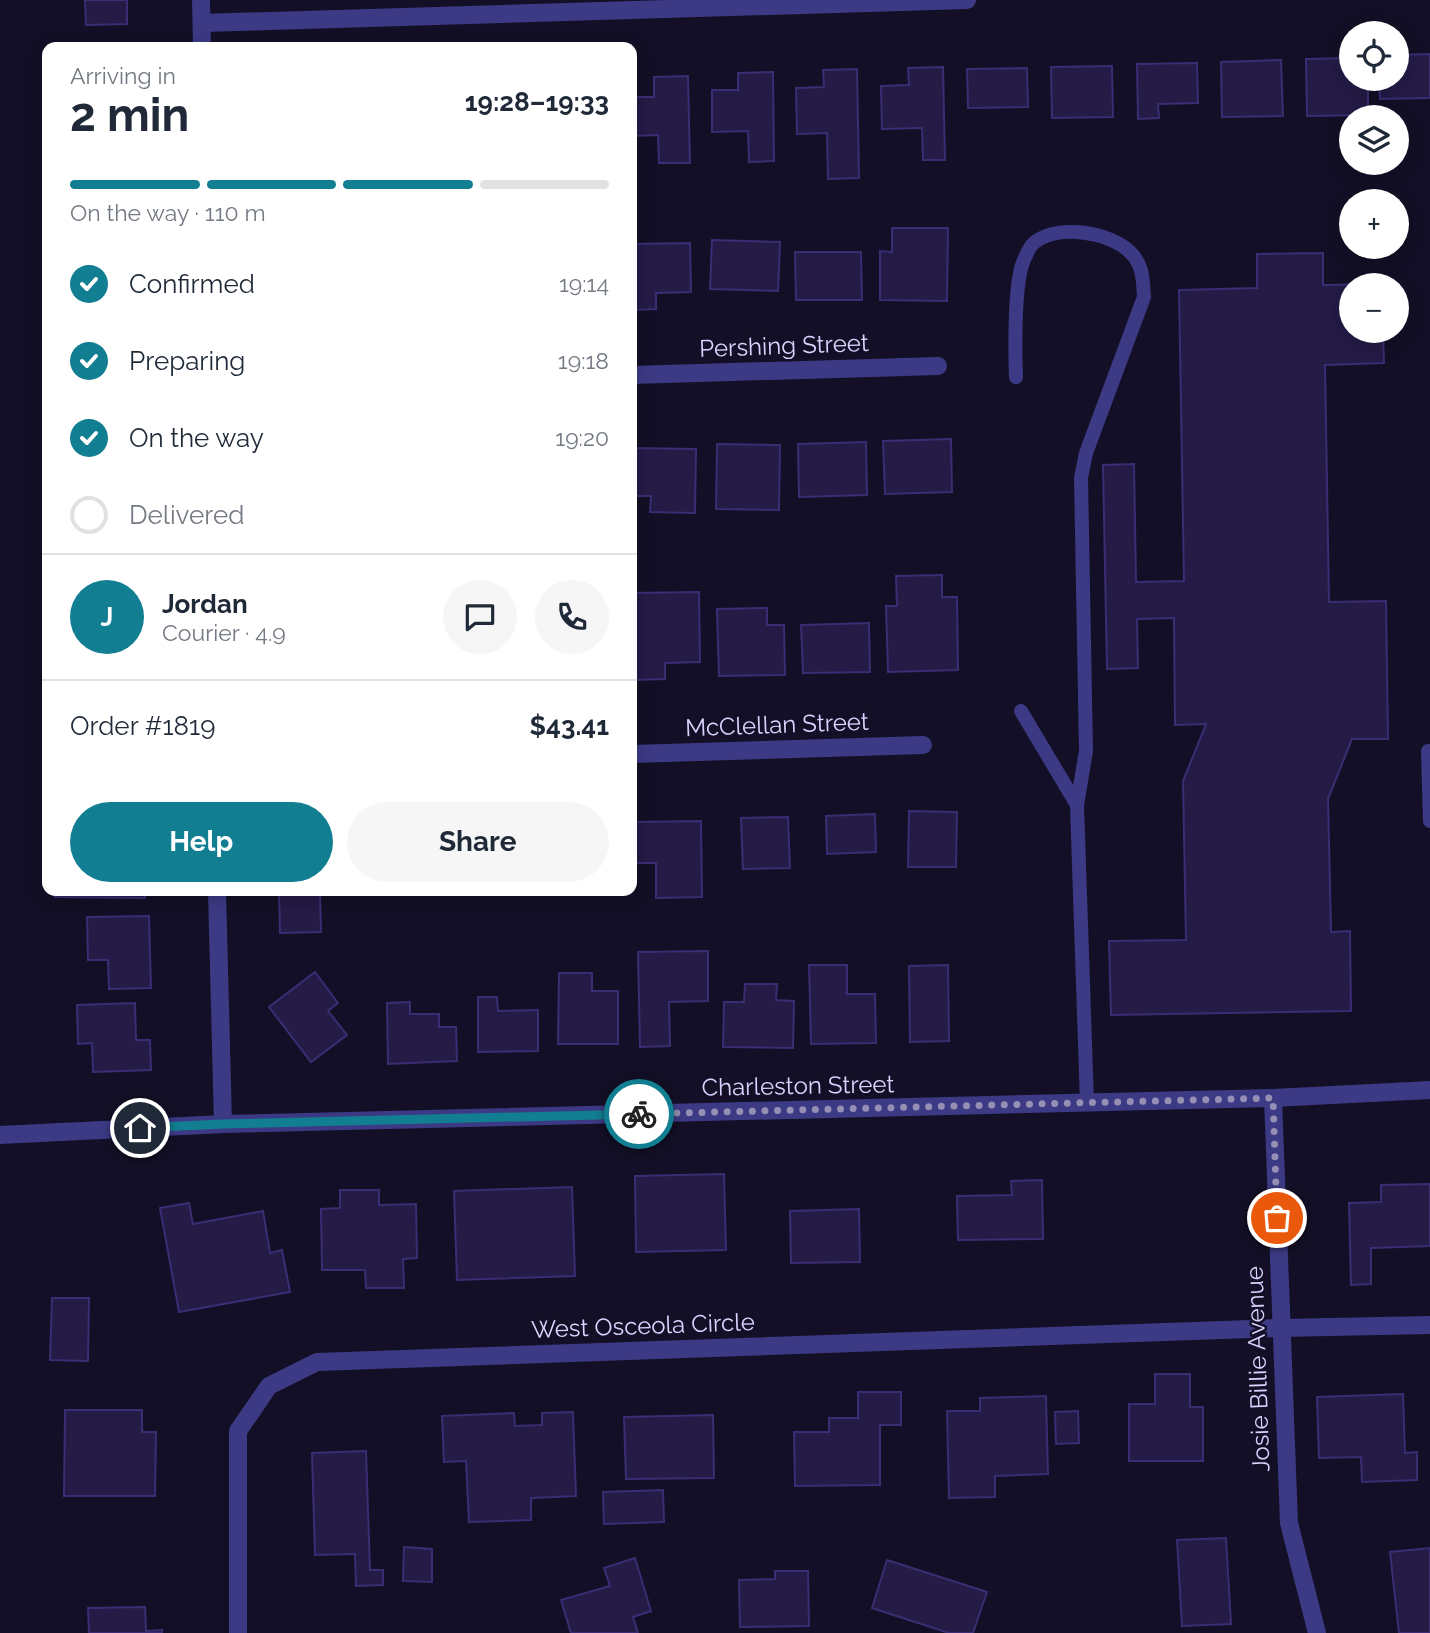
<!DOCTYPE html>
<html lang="en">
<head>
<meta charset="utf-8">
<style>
	body { margin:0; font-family:Raleway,sans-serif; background:#f6f6f7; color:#1f2937; height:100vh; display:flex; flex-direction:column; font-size:26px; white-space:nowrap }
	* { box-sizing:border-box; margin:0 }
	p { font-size:23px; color:#747a83 }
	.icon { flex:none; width:38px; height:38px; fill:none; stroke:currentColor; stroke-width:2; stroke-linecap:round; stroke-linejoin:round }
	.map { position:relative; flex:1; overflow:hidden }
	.side { position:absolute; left:42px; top:42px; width:595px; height:854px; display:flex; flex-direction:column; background:#fff; border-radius:14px; box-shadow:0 4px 18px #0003 }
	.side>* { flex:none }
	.controls { position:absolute; left:1339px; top:21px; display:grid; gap:14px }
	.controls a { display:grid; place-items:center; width:70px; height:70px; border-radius:50%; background:#fff; box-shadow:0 4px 18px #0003; font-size:35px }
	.pin { position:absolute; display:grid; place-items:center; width:60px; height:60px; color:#fff; margin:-30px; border:4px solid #fff; border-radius:50%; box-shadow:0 2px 7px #0007 }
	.courier { position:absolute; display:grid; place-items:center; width:70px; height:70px; margin:-35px; border:5px solid #117e91; border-radius:50%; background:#fff; color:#222; box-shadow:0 2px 9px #0007 }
	.overview em { font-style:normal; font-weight:700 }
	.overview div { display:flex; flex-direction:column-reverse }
	.overview { display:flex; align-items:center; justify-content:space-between; height:119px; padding:0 28px }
	h1 { font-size:46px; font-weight:700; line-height:52px }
	.bar { display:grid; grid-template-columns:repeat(4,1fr); gap:10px 7px; align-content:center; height:84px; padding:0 28px }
	.bar i { height:9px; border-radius:5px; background:#e0e1e3 }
	.bar .active { background:#117e91 }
	.bar p { grid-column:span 4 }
	.line { display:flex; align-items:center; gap:18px; padding:0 28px; border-top:2px solid #e0e1e3 }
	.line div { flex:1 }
	.round { display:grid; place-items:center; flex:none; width:74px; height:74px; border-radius:37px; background:#f6f6f7 }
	ol { padding:0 28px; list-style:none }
	li { display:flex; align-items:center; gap:21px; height:77px }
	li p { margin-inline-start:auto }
	li .icon { padding:7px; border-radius:50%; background:#117e91; color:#fff; stroke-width:4 }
	li:last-child { color:#747a83 }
	li i { width:38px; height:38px; border:4px solid #e0e1e3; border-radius:50% }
	.primary-button { display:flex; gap:14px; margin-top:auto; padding:14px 28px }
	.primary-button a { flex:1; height:80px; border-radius:42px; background:#117e91; color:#fff; font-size:28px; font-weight:700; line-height:80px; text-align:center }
	.primary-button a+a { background:#f6f6f7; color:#1f2937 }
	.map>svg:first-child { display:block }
	.building { fill:#241b47; stroke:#3b2d73; stroke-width:2 }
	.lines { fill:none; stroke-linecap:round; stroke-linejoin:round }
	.lane { stroke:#3d3a85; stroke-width:14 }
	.street { stroke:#3d3a85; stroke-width:18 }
	.done { stroke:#948fb3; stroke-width:7; stroke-dasharray:0 12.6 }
	.route { stroke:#117e91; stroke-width:9 }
	.labels { text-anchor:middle; stroke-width:5; stroke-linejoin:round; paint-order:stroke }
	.street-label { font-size:24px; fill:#d9d4ff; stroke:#130f26 }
</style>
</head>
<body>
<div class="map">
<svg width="1430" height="1633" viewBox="0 0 1430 1633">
	<rect width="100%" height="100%" fill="#130f26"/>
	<g class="building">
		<polygon points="85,0 127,0 127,24 86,25"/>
		<polygon points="1430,54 1430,98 1380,99 1379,79 1396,79 1396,55"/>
		<polygon points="1351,58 1351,79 1368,79 1368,115 1307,116 1306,59"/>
		<polygon points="1281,60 1283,116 1222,117 1221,62"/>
		<polygon points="1197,63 1198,103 1158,104 1159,118 1138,119 1137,64"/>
		<polygon points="1112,66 1113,117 1052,118 1051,67"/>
		<polygon points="943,67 945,160 923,160 922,128 882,129 881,86 909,85 908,68"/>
		<polygon points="1027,68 1028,107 968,108 967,69"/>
		<polygon points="857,69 859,178 828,179 827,133 797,134 796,88 824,87 823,70"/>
		<polygon points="773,72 774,161 749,162 748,131 712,132 712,90 738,90 738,73"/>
		<polygon points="688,76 690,163 659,163 658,135 632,136 632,97 654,97 654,77"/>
		<polygon points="892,228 948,228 947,301 880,300 880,251 892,252"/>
		<polygon points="712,240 780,242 778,291 710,289"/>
		<polygon points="690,243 691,292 656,293 656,309 632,310 632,244"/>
		<polygon points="795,252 861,252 862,300 796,300"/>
		<polygon points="1323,253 1323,285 1383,284 1351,285 1351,331 1383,331 1384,363 1325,365 1329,602 1386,601 1388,739 1352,739 1328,799 1331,932 1350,931 1351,1011 1111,1015 1109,941 1186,940 1183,781 1206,724 1175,725 1174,618 1137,619 1138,668 1107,669 1103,465 1134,464 1136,582 1184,581 1179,290 1257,288 1257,254"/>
		<polygon points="951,439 952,492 885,494 883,441"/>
		<polygon points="866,442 867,495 799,497 798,444"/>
		<polygon points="717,444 780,445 779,510 716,509"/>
		<polygon points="632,448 696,449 695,513 650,512 651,496 632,496"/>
		<polygon points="942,575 942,597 957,597 958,670 888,672 886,606 897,606 896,576"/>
		<polygon points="699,592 700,662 665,663 665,679 633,680 632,593"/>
		<polygon points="767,608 767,625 784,625 785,675 719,676 717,609"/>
		<polygon points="869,623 870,672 803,673 801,625"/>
		<polygon points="909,811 957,812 956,867 908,867"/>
		<polygon points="875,814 876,852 827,854 826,816"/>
		<polygon points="788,817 790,868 743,869 741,818"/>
		<polygon points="701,821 702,897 656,898 656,863 634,863 634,822"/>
		<polygon points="55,891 145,891 145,898 55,897"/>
		<polygon points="320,892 321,932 280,933 279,893"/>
		<polygon points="149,916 151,988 109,989 108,960 88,960 87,917"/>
		<polygon points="708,951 708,1001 669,1002 670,1046 640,1047 638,952"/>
		<polygon points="809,965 847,965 847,994 875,994 876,1043 811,1044"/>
		<polygon points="948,965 949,1041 910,1042 909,966"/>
		<polygon points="315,972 338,1003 328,1011 347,1035 311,1062 269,1007"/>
		<polygon points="559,973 592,973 592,991 618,991 618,1044 558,1044"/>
		<polygon points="745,984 777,984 776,1000 794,1001 793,1048 723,1047 724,1002 744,1002"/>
		<polygon points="478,997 497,997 498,1011 538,1010 538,1051 478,1052"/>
		<polygon points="410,1002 410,1014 439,1014 439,1027 456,1027 457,1061 388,1064 387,1003"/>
		<polygon points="135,1003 136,1040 150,1040 151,1070 93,1072 92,1043 78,1044 77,1005"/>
		<polygon points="724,1174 726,1250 636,1252 635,1176"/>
		<polygon points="1042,1180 1043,1239 958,1240 957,1196 1012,1195 1011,1181"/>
		<polygon points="1430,1184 1430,1246 1371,1248 1371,1284 1351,1285 1349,1203 1381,1202 1381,1185"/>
		<polygon points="572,1187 575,1276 457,1280 454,1191"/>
		<polygon points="340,1190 379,1190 379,1205 416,1204 417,1258 403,1259 404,1288 366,1288 365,1270 322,1270 321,1209 340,1208"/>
		<polygon points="189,1203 193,1224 263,1211 270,1253 282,1250 290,1292 179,1312 160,1208"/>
		<polygon points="859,1209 860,1262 791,1263 790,1211"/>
		<polygon points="52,1298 89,1298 88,1361 50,1360"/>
		<polygon points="1155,1374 1190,1374 1190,1407 1203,1407 1203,1461 1129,1461 1129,1404 1155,1404"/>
		<polygon points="858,1392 901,1392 901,1425 880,1425 880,1485 795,1486 794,1432 829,1432 829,1418 858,1418"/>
		<polygon points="1403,1394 1405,1453 1417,1452 1417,1480 1362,1482 1361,1457 1319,1458 1317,1397"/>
		<polygon points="1046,1396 1048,1474 995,1476 995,1497 949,1498 947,1411 980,1411 980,1398"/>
		<polygon points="65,1410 142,1410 142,1432 156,1432 155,1496 64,1496"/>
		<polygon points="1078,1411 1079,1443 1056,1444 1055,1412"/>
		<polygon points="573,1412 576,1496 531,1498 531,1520 469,1522 466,1461 444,1462 442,1416 514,1413 515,1426 542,1425 542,1413"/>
		<polygon points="713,1415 714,1478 626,1479 624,1417"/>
		<polygon points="366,1451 370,1570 383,1570 383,1585 356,1586 355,1554 315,1555 312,1453"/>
		<polygon points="663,1490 664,1522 604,1524 603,1492"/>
		<polygon points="1226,1538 1231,1624 1182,1626 1177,1540"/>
		<polygon points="404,1547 432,1549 432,1582 403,1581"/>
		<polygon points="1430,1548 1430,1633 1399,1633 1390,1552"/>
		<polygon points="635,1558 651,1611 633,1617 638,1633 571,1633 561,1600 610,1586 604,1568"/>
		<polygon points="887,1560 987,1592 973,1633 949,1633 872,1608"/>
		<polygon points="775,1571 808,1571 809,1626 740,1627 739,1580 775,1579"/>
		<polygon points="145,1607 146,1631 162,1630 162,1633 89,1633 88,1608"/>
	</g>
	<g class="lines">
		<g class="lane">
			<path d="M1016,377c-1,-25 -2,-97 8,-117 2,-5 7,-15 11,-18 24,-18 75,-10 95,10 13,12 13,28 14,45l-58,156 -5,25 5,273 -9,54 10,298"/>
			<polyline points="1021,711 1077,805"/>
			<polyline points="1428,751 1430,821"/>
		</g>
		<g class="street">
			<polyline points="201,0 202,47"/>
			<polyline points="202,23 967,0"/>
			<polyline points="632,375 938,366"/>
			<polyline points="632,754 923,745"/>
			<polyline points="217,891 223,1124"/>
			<polyline points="1273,1098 1289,1523 1317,1633"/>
			<polyline points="0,1135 223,1124 1273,1098 1430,1090"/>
			<polyline points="238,1633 238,1431 269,1386 317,1362 1280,1328 1430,1325"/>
		</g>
	</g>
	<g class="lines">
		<polyline class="done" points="639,1114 1273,1098 1277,1218"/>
		<polyline class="route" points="140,1128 223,1124 639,1114"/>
	</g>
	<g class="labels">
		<g class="street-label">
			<text transform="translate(784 346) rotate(-2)" y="8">Pershing Street</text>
			<text transform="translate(777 725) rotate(-2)" y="8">McClellan Street</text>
			<text transform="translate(798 1086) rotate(-1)" y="8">Charleston Street</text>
			<text transform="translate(643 1326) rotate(-2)" y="8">West Osceola Circle</text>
			<text transform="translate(1258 1369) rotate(-92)" y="8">Josie Billie Avenue</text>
		</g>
	</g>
</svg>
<div class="controls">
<a><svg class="icon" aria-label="locate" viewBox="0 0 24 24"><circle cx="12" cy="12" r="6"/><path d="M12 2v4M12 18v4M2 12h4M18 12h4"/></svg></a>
<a><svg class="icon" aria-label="layers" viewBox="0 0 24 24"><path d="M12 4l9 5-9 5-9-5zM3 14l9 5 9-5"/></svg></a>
<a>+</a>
<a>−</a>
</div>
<div class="pin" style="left:1277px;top:1218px;background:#ea580c"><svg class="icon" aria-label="bag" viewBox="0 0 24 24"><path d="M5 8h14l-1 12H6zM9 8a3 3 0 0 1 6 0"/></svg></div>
<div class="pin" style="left:140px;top:1128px;background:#1f2937"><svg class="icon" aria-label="home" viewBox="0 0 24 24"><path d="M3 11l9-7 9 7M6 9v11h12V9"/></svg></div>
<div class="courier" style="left:639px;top:1114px"><svg class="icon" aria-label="bike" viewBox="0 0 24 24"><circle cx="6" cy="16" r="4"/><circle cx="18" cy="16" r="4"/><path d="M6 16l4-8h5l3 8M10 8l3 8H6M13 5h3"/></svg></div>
<section class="side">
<div class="overview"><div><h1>2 min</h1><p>Arriving in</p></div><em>19:28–19:33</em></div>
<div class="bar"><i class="active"></i><i class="active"></i><i class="active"></i><i></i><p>On the way · 110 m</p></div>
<ol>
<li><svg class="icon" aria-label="check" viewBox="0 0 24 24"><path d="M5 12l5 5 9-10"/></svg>Confirmed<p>19:14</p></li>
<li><svg class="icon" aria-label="check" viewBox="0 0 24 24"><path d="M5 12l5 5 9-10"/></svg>Preparing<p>19:18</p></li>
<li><svg class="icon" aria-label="check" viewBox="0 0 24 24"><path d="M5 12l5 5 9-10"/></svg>On the way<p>19:20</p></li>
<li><i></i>Delivered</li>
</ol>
<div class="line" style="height:126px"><b class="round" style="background:#117e91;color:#fff">J</b><div><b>Jordan</b><p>Courier · 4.9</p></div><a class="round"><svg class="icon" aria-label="chat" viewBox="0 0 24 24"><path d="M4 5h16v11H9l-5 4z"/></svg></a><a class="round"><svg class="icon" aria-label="phone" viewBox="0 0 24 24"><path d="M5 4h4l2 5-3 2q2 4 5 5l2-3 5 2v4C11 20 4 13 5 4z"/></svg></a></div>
<div class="line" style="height:91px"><div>Order #1819</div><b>$43.41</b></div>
<div class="primary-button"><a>Help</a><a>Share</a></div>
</section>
</div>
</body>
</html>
